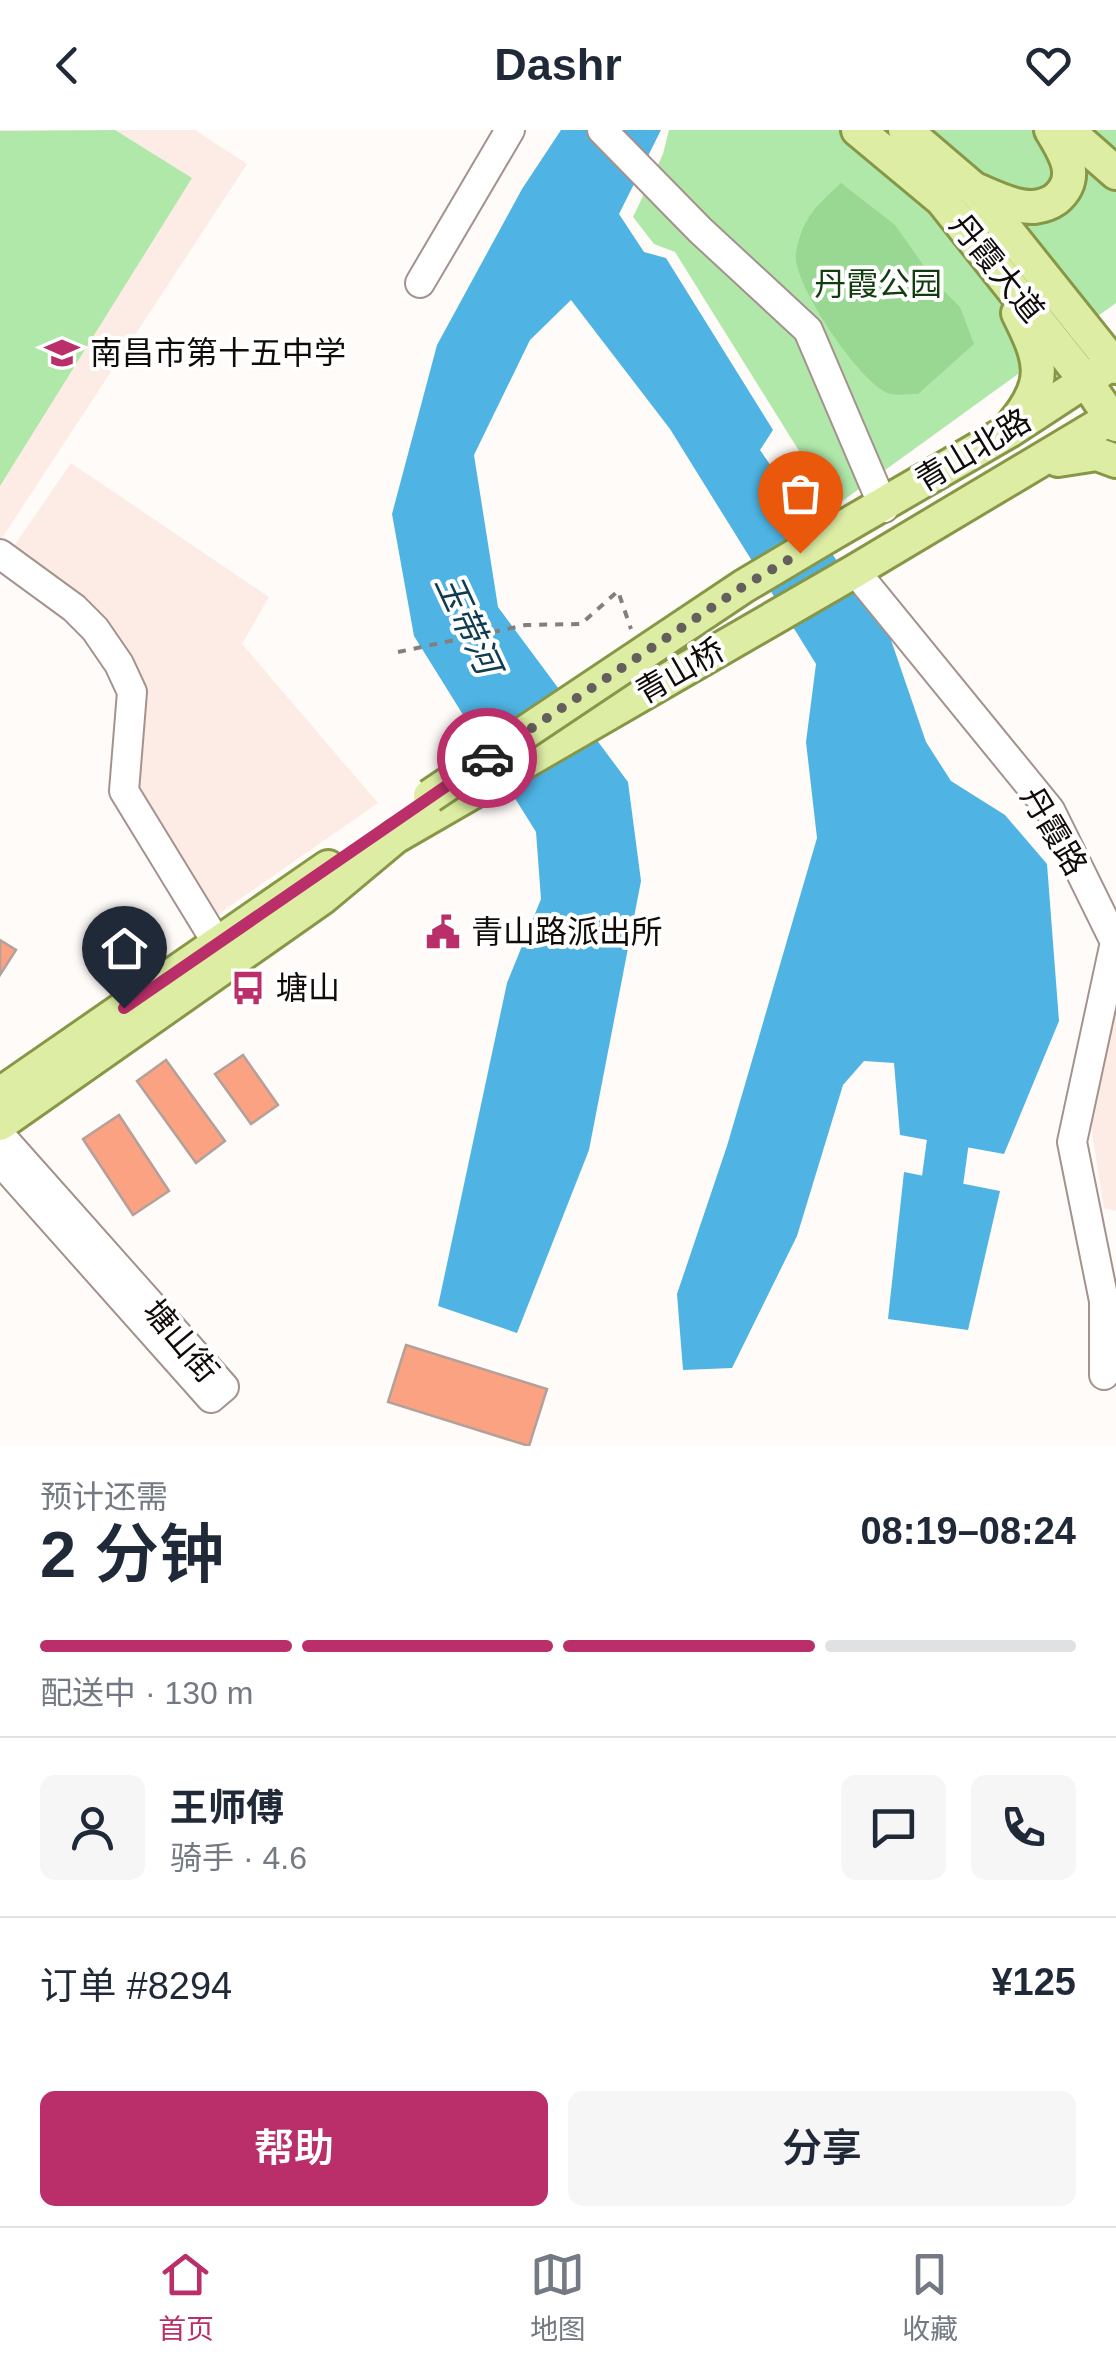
<!DOCTYPE html>
<html lang="zh">
<head>
<meta charset="utf-8">
<style>
	body { margin:0; font-family:Arial,"Noto Sans SC",sans-serif; background:#f6f6f7; color:#1f2937; height:100vh; display:flex; flex-direction:column; font-size:38px; white-space:nowrap }
	* { box-sizing:border-box; margin:0 }
	p { font-size:32px; color:#747a83 }
	.icon { flex:none; width:55px; height:55px; fill:none; stroke:currentColor; stroke-width:2; stroke-linecap:round; stroke-linejoin:round }
	.map { position:relative; height:1316px; overflow:hidden }
	.panel { display:flex; flex-direction:column; background:#fff; flex:1 }
	.panel>* { flex:none }
	.pin { position:absolute; display:grid; place-items:center; width:85px; height:85px; color:#fff; margin:-102px -42px; border-radius:50% 50% 50% 0; rotate:-45deg; box-shadow:0 0 10px #0007 }
	.pin .icon { rotate:45deg }
	.courier { position:absolute; display:grid; place-items:center; width:100px; height:100px; margin:-50px; border:8px solid #ba2f69; border-radius:50%; background:#fff; color:#222; box-shadow:0 2px 12px #0007 }
	.headline em { font-style:normal; font-weight:600 }
	.headline div { display:flex; flex-direction:column-reverse }
	.headline { display:flex; align-items:center; justify-content:space-between; height:170px; padding:0 40px }
	h1 { font-size:65px; font-weight:600; line-height:75px }
	.bar { display:grid; grid-template-columns:repeat(4,1fr); gap:15px 10px; align-content:center; height:120px; padding:0 40px }
	.bar i { height:12px; border-radius:8px; background:#e0e1e3 }
	.bar .active { background:#ba2f69 }
	.bar p { grid-column:span 4 }
	.line { display:flex; align-items:center; gap:25px; padding:0 40px; border-top:2px solid #e0e1e3 }
	.line div { flex:1 }
	.round { display:grid; place-items:center; flex:none; width:105px; height:105px; border-radius:15px; background:#f6f6f7 }
	.action { display:flex; gap:20px; margin-top:auto; padding:20px 40px }
	.action a { flex:1; height:115px; border-radius:15px; background:#ba2f69; color:#fff; font-size:40px; font-weight:600; line-height:115px; text-align:center }
	.action a+a { background:#f6f6f7; color:#1f2937 }
	header { display:flex; justify-content:space-between; align-items:center; height:130px; padding:0 40px; background:#fff; font-size:45px; font-weight:600 }
	.dock { display:flex; justify-content:space-around; align-items:center; height:140px; border-top:2px solid #e0e1e3; background:#fff; font-size:28px; color:#747a83 }
	.dock a { display:grid; justify-items:center; gap:5px }
	.dock .active { color:#ba2f69 }
	.map>svg:first-child { display:block }
	.built { fill:#fdece6 }
	.green { fill:#b0e8aa }
	.forest { fill:#99d892 }
	.water { fill:#4fb4e3 }
	.lines { fill:none; stroke-linecap:round; stroke-linejoin:round }
	.river { stroke:#4fb4e3; stroke-width:42 }
	.building { fill:#fba282; stroke:#b3a09a; stroke-width:2.5 }
	.minor-casing { stroke:#a4928c; stroke-width:32 }
	.major-casing { stroke:#879747; stroke-width:38 }
	.path { stroke:#847e7c; stroke-width:4; stroke-dasharray:8 8; stroke-linecap:butt }
	.minor { stroke:#fff; stroke-width:28 }
	.major { stroke:#ddeea4; stroke-width:32 }
	.major-bridge-casing { stroke:#879747; stroke-width:38; stroke-linecap:butt }
	.major-bridge { stroke:#ddeea4; stroke-width:32 }
	.done { stroke:#645f5d; stroke-width:10; stroke-dasharray:0 18 }
	.route { stroke:#ba2f69; stroke-width:12 }
	.labels { text-anchor:middle; stroke-width:8; stroke-linejoin:round; paint-order:stroke }
	.street-label { font-size:32px; fill:#110b09; stroke:#fff }
	.park-label { font-size:32px; fill:#113c0e; stroke:#fff }
	.poi-label { font-size:32px; fill:#110b09; stroke:#fff; text-anchor:start }
	.water-label { font-size:35px; font-style:italic; fill:#0f3c4f; stroke:#fff }
</style>
</head>
<body>
<header><svg class="icon" aria-label="back" viewBox="0 0 24 24"><path d="M15 5l-7 7 7 7"/></svg>Dashr<svg class="icon" aria-label="heart" viewBox="0 0 24 24"><path d="M12 20l-8-8c-3-5 5-10 8-4 3-6 11-1 8 4z"/></svg></header>
<div class="map">
<svg width="1116" height="1316" viewBox="0 0 1116 1316">
	<rect width="100%" height="100%" fill="#fffbf9"/>
	<g class="built">
		<polygon points="0,0 195,0 247,34 0,411"/>
		<polygon points="71,333 269,467 242,514 378,673 210,790 134,657 144,560 12,419"/>
		<polygon points="1116,868 1116,1081 1104,1078 1090,991"/>
	</g>
	<g class="green">
		<polygon points="115,0 192,48 0,356 0,1"/>
		<polygon points="669,0 1116,0 1116,173 834,377 675,122 654,114 633,87 663,24"/>
	</g>
	<path class="forest" d="M841,53l54,42 41,58 24,24 14,37 -56,50c-9,0 -23,2 -31,-1 -28,-12 -96,-111 -91,-140 6,-35 20,-47 45,-70z"/>
	<g class="water">
		<polygon points="561,0 661,0 619,84 644,122 666,128 773,300 760,320 890,507 926,612 951,651 1005,685 1047,734 1059,891 1004,1024 900,1005 894,933 864,931 843,955 797,1106 732,1238 683,1240 677,1164 727,1016 817,708 806,612 816,534 670,299 571,170 530,210 474,325 498,477 628,652 641,751 589,1020 517,1203 438,1176 507,853 541,769 536,702 414,506 392,384 437,215 522,59"/>
		<polygon points="904,1042 1000,1061 968,1200 888,1189"/>
	</g>
	<g class="lines">
		<polyline class="river" points="935,1106 955,959"/>
	</g>
	<g class="building">
		<polygon points="0,810 16,820 0,845"/>
		<polygon points="243,925 278,975 251,994 215,944"/>
		<polygon points="166,930 225,1011 196,1033 137,951"/>
		<polygon points="119,985 169,1061 133,1085 83,1009"/>
		<polygon points="406,1215 547,1259 529,1316 388,1272"/>
	</g>
	<g class="lines">
		<g class="minor-casing">
			<g id="minor">
				<polyline points="602,0 700,100 808,200 884,378"/>
				<polyline points="420,153 510,0"/>
				<polyline points="0,424 74,478 95,499 119,534 132,562 124,661 217,813"/>
				<polyline points="855,441 1050,680 1115,812 1072,1012 1104,1171 1104,1245"/>
				<polyline points="0,1005 224,1257 211,1268 0,1031"/>
			</g>
		</g>
		<g class="major-casing">
			<g id="major">
				<polyline points="858,0 942,70 1085,250 1116,295"/>
				<polyline points="905,0 974,59 1116,237"/>
				<polyline points="1067,0 1116,43"/>
				<path d="M974,59c18,7 40,19 60,18 9,-1 15,-3 22,-8 25,-22 9,-46 -5,-69"/>
				<path d="M1014,293c35,-42 27,-64 4,-110"/>
				<polyline points="1058,330 1097,324 1116,331"/>
				<polyline points="828,406 1009,301 1116,231"/>
				<polyline points="0,964 328,737"/>
				<polyline points="0,994 322,768 395,707 855,441 1116,285"/>
			</g>
		</g>
		<polyline class="path" points="398,522 526,495 581,494 618,461 631,499"/>
		<use href="#minor" class="minor"/>
		<use href="#major" class="major"/>
		<g class="major-bridge-casing">
			<polyline id="major-bridge" points="430,666 744,456 828,406"/>
		</g>
		<use href="#major-bridge" class="major-bridge"/>
	</g>
	<g class="lines">
		<polyline class="done" points="487,628 744,456 800,423"/>
		<polyline class="route" points="124,878 487,628"/>
	</g>
	<defs>
		<g id="school-bare" transform="scale(2.7)"><path d="M0-5L7-2L0 1L-7-2ZM-4 1L0 2.5L4 1V4Q0 6-4 4Z" fill="#ba2f69" stroke="#fff" stroke-width="2.5" paint-order="stroke"/></g>
		<g id="civic-bare" transform="scale(2.7)"><path d="M-.6-6.5H3V-4.5H.6V-3L4-1V1h2V6H-6V1h2V-1L-.6-3ZM-1.2 2.5V6h2.4V2.5Z" fill="#ba2f69" stroke="#fff" stroke-width="2.5" paint-order="stroke"/></g>
		<g id="bus-bare" transform="scale(2.7)"><path d="M-5-6H5V4H4V6H2V4H-2V6H-4V4H-5ZM-3.5-4V0h7V-4ZM-3.5 1.2v1.5H-2V1.2ZM2 1.2v1.5H3.5V1.2Z" fill="#ba2f69" stroke="#fff" stroke-width="2.5" paint-order="stroke"/></g>
	</defs>
	<g fill-rule="evenodd">
		<use href="#school-bare" x="62" y="223"/>
		<use href="#civic-bare" x="443" y="802"/>
		<use href="#bus-bare" x="248" y="858"/>
	</g>
	<g class="labels">
		<g class="street-label">
			<text transform="translate(997 138) rotate(51)" y="11">丹霞大道</text>
			<text transform="translate(973 320) rotate(-31)" y="11">青山北路</text>
			<text transform="translate(680 541) rotate(-30)" y="11">青山桥</text>
			<text transform="translate(1054 701) rotate(59)" y="11">丹霞路</text>
			<text transform="translate(181 1211) rotate(50)" y="11">塘山街</text>
		</g>
		<g class="park-label">
			<text x="878" y="165">丹霞公园</text>
		</g>
		<g class="poi-label">
			<text x="90" y="234">南昌市第十五中学</text>
			<text x="471" y="813">青山路派出所</text>
			<text x="276" y="869">塘山</text>
		</g>
		<g class="water-label">
			<text transform="translate(468 494) rotate(65)" y="12">玉带河</text>
		</g>
	</g>
</svg>
<div class="pin" style="left:800px;top:423px;background:#ea580c"><svg class="icon" aria-label="bag" viewBox="0 0 24 24"><path d="M5 8h14l-1 12H6zM9 8a3 3 0 0 1 6 0"/></svg></div>
<div class="pin" style="left:124px;top:878px;background:#1f2937"><svg class="icon" aria-label="home" viewBox="0 0 24 24"><path d="M3 11l9-7 9 7M6 9v11h12V9"/></svg></div>
<div class="courier" style="left:487px;top:628px"><svg class="icon" aria-label="car" viewBox="0 0 24 24"><path d="M5 17H2v-5l4-1 3-4h7l3 4 3 1v5h-3M9 17h6M6 11h13"/><circle cx="7" cy="17" r="2"/><circle cx="17" cy="17" r="2"/></svg></div>
</div>
<section class="panel">
<div class="headline"><div><h1>2 分钟</h1><p>预计还需</p></div><em>08:19–08:24</em></div>
<div class="bar"><i class="active"></i><i class="active"></i><i class="active"></i><i></i><p>配送中 · 130 m</p></div>
<div class="line" style="height:180px"><a class="round"><svg class="icon" aria-label="person" viewBox="0 0 24 24"><circle cx="12" cy="8" r="4"/><path d="M4 21q1-7 8-7t8 7"/></svg></a><div><b>王师傅</b><p>骑手 · 4.6</p></div><a class="round"><svg class="icon" aria-label="chat" viewBox="0 0 24 24"><path d="M4 5h16v11H9l-5 4z"/></svg></a><a class="round"><svg class="icon" aria-label="phone" viewBox="0 0 24 24"><path d="M5 4h4l2 5-3 2q2 4 5 5l2-3 5 2v4C11 20 4 13 5 4z"/></svg></a></div>
<div class="line" style="height:130px"><div>订单 #8294</div><b>¥125</b></div>
<div class="action"><a>帮助</a><a>分享</a></div>
</section>
<nav class="dock">
<a class="active"><svg class="icon" aria-label="home" viewBox="0 0 24 24"><path d="M3 11l9-7 9 7M6 9v11h12V9"/></svg>首页</a>
<a><svg class="icon" aria-label="map" viewBox="0 0 24 24"><path d="M3 6l6-2 6 2 6-2v14l-6 2-6-2-6 2zM9 4v14M15 6v14"/></svg>地图</a>
<a><svg class="icon" aria-label="saved" viewBox="0 0 24 24"><path d="M7 4h10v16l-5-4-5 4z"/></svg>收藏</a>
</nav>
</body>
</html>
